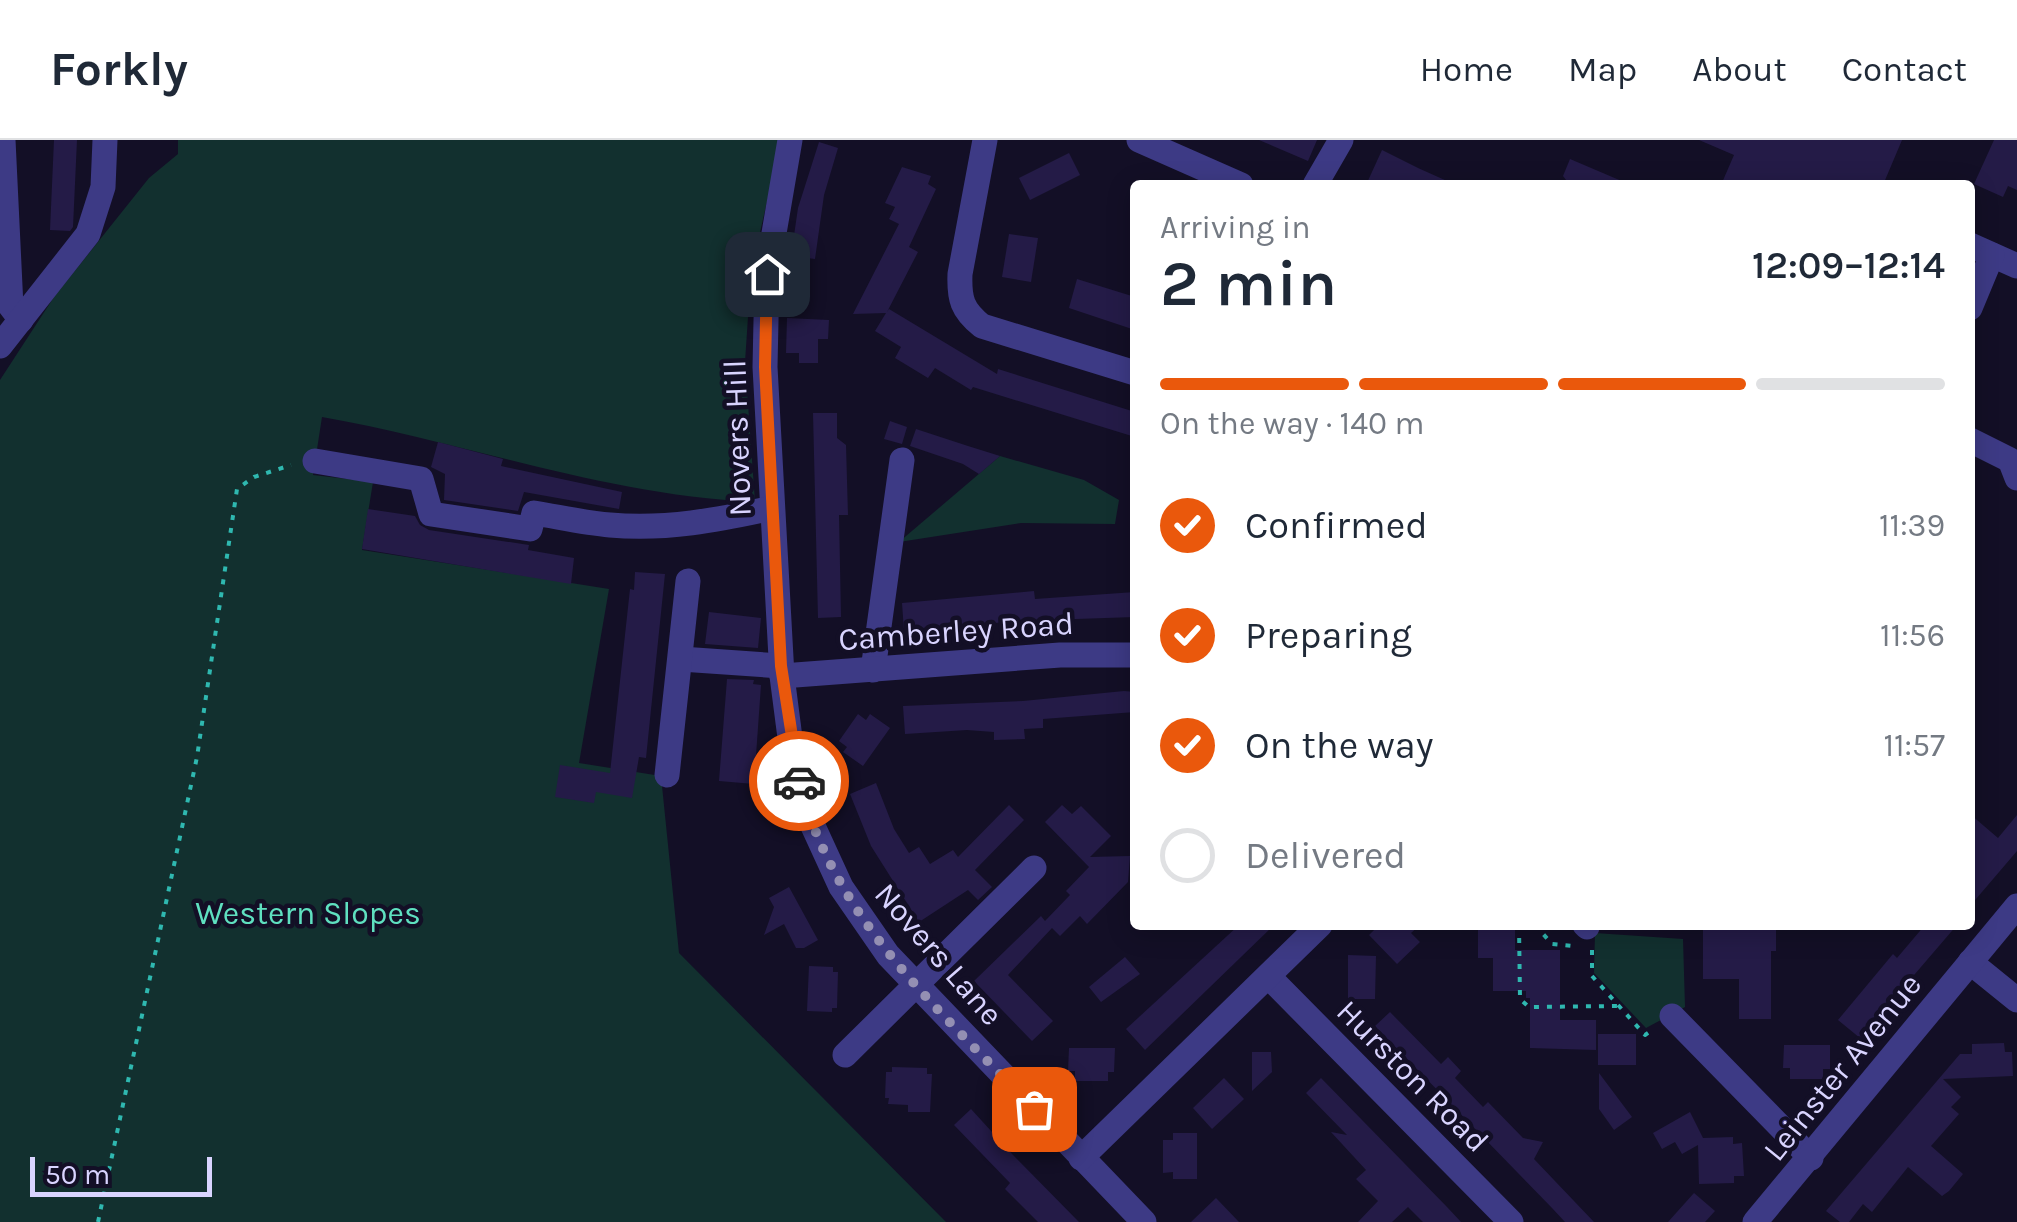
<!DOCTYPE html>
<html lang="en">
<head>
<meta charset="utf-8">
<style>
	body { margin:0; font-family:Karla,sans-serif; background:#f2f2f3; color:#1f2937; height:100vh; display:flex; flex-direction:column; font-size:38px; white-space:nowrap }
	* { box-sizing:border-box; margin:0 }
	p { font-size:32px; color:#747a83 }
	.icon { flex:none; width:55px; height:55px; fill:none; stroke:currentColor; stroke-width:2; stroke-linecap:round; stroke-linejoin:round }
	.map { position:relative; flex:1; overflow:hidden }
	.drawer { position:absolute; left:1130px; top:40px; width:845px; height:750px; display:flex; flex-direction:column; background:#fff; border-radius:10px; box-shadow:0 5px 25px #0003 }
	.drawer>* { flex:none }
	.scale { position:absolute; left:30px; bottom:25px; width:182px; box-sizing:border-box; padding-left:10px; border:5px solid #d9d4ff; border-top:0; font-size:28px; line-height:35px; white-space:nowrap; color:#d9d4ff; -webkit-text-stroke:8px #130f26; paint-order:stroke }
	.pin { position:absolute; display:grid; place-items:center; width:85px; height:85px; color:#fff; margin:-42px; border-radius:20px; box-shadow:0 5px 15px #0006 }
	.courier { position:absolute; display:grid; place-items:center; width:100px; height:100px; margin:-50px; border:8px solid #ea580c; border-radius:50%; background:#fff; color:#222; box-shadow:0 2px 12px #0007 }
	.head em { font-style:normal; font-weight:600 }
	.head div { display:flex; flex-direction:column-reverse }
	.head { display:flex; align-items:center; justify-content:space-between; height:170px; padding:0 30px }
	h1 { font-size:65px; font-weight:600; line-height:75px }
	.bar { display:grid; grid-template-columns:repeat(4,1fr); gap:15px 10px; align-content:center; height:120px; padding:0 30px }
	.bar i { height:12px; border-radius:8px; background:#e0e1e3 }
	.bar .on { background:#ea580c }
	.bar p { grid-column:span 4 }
	ol { padding:0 30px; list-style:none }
	li { display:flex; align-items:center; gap:30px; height:110px }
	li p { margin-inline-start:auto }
	li .icon { padding:10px; border-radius:50%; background:#ea580c; color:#fff; stroke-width:4 }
	li:last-child { color:#747a83 }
	li i { width:55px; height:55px; border:5px solid #e0e1e3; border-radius:50% }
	header { display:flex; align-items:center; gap:60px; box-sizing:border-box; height:140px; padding:0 50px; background:#fff; border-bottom:2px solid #e0e1e3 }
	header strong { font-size:48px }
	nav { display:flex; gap:55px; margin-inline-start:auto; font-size:35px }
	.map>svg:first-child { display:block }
	.green { fill:#12302f }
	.building { fill:#241b47 }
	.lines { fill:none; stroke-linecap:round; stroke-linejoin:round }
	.path { stroke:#2fb8b0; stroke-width:4; stroke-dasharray:5 8; stroke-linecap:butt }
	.minor { stroke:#3d3a85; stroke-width:25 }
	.done { stroke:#948fb3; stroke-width:10; stroke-dasharray:0 18 }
	.route { stroke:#ea580c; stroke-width:12 }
	.labels { text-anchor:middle; stroke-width:9; stroke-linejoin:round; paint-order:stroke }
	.street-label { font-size:32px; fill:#d9d4ff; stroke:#130f26 }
	.park-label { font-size:32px; fill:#5fe0c0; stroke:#130f26 }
</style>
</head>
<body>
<header>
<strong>Forkly</strong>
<nav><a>Home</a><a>Map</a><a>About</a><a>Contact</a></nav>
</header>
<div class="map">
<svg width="2017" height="1082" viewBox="0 0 2017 1082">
	<rect width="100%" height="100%" fill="#130f26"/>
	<g class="green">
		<path d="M178,0h603l-30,132 -6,90 10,140c-151,-7 -286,-59 -433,-85l-9,58 60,7 -11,68 247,39 -30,174 82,13 18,177 267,269h-946v-842l54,-83 95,-119 29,-24z"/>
		<polygon points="1000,316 1084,340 1119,360 1115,384 1021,383 899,402"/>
		<polygon points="1595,793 1683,799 1685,867 1646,888 1594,833"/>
	</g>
	<g class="building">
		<polygon points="54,0 77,0 73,87 70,91 50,90"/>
		<polygon points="1259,0 1317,0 1308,21"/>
		<polygon points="1699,0 1902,0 1883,45 1721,45 1734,15"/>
		<polygon points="1994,0 2017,0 2017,50 2008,46 2003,57 1974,44"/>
		<polygon points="819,2 838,8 824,55 815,119 791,116 798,68"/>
		<polygon points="1382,10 1418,28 1456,45 1366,45"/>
		<polygon points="1069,13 1080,35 1030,60 1019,38"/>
		<polygon points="1570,19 1631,45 1570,45 1563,36"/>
		<polygon points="902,27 931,36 928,44 936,49 909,107 918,112 887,172 889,169 997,234 998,229 1135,272 1135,297 973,247 971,250 935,228 928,238 895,218 901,207 875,191 886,173 853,174 899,84 889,79 895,67 885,63"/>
		<polygon points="1009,94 1038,98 1031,142 1002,137"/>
		<polygon points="1077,139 1135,157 1135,190 1069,168"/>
		<polygon points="787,178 829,180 828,199 818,199 818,223 799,223 799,213 786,213"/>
		<polygon points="813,273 837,273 837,298 846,305 848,375 839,375 841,477 818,478"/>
		<polygon points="890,281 907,287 902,304 884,299"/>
		<polygon points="916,289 968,306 1000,316 979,334 963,324 910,306"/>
		<polygon points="438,302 503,319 501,326 622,352 619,369 524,352 518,371 444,360 445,334 431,327"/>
		<polygon points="368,369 415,376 420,385 429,390 529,405 528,410 574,418 571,444 362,409"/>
		<polygon points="635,432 665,434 646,618 639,617 632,658 596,652 594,663 555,657 560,625 610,633 630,449 634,450"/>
		<polygon points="1034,451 1035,459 1135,452 1135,477 1017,481 904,491 902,463"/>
		<polygon points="709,472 761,478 758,508 705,504"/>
		<polygon points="727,539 754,540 753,544 761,545 754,644 719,641"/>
		<polygon points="1124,551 1135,552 1135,572 1043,579 1043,588 1024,589 1025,599 994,600 994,592 967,590 905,594 903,566 1023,561"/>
		<polygon points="858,574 866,580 870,574 890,588 863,626 843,612 847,607 839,601"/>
		<polygon points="876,643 894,689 909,713 919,707 930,724 953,710 958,717 1009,665 1024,680 975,730 992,747 978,760 968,750 919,782 871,706 850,654"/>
		<polygon points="1062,665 1072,674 1081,666 1111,696 1090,717 1130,716 1128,742 1087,784 1080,776 1060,796 1052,788 1008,835 1053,881 1032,901 974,841 1041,776 1045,781 1070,755 1066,751 1089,727 1045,682"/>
		<polygon points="1970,674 1998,698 2017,675 2017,711 1970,766"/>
		<polygon points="789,747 818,800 804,808 796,808 784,784 764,795 774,767 769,758"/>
		<polygon points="1239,785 1274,785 1145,910 1126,889"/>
		<polygon points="1379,785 1420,785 1411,793 1420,802 1397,824 1369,795"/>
		<polygon points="1515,785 1515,810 1560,810 1560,880 1596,880 1596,910 1530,908 1530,858 1526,858 1526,851 1493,851 1493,818 1478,818 1478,786"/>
		<polygon points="1703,785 1776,785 1776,811 1771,811 1771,879 1739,879 1739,839 1703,839"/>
		<polygon points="1925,785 1957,785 1860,898 1838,880 1893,814 1897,818"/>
		<polygon points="1348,815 1376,816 1375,859 1348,859"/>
		<polygon points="1125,817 1140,834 1101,862 1089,847"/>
		<polygon points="809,826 833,827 833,832 838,832 837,868 832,868 832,872 807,871"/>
		<polygon points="1390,872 1441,924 1448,917 1461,931 1455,938 1483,967 1488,962 1523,998 1543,1002 1534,1019 1594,1082 1565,1082 1552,1068 1375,886"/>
		<rect x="1598" y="894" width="38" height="31"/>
		<polygon points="2004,903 2005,912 2012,912 2013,936 1943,939 1961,957 1951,967 1959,974 1931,1006 1963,1034 1949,1051 1942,1056 1908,1027 1872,1072 1863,1064 1849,1082 1840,1082 1826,1071 1960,914 1972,914 1972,904"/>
		<polygon points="1784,905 1830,905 1830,929 1823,929 1823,939 1790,939 1790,928 1783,928"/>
		<polygon points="1069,908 1115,908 1114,932 1108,932 1108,941 1075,941 1075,931 1068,931"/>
		<polygon points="1252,912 1271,912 1272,932 1252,951"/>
		<polygon points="892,927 927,928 927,934 932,934 930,972 908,972 908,965 888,964 889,958 885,958 886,932 892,932"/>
		<polygon points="1599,933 1632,977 1614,990 1599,969"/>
		<polygon points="1224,938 1244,959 1212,989 1193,968"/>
		<polygon points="1321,938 1447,1067 1461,1082 1423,1082 1408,1067 1392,1082 1358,1082 1378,1061 1356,1039 1366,1030 1331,992 1347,995 1306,953"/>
		<polygon points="971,969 1013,1015 1079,1082 1038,1082 1005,1049 1010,1043 954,985"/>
		<polygon points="1690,972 1703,998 1733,997 1733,1004 1742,1003 1744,1036 1734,1036 1734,1043 1699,1044 1698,1005 1682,1014 1675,1002 1662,1009 1653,993"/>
		<polygon points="1173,993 1197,993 1197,1039 1173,1039 1173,1032 1163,1033 1163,1000 1173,1000"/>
		<polygon points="1694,1053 1715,1071 1705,1082 1668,1082"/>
		<polygon points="1216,1058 1239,1082 1191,1082"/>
	</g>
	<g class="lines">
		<g class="path">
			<polyline points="1519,785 1520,859 1529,867 1619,866"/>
			<polyline points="1535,785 1552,804 1572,806"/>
			<polyline points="1592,810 1592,836 1645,895 1654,889"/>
			<polyline points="98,1082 197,617 237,349 254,337 291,325"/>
		</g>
		<g class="minor">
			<polyline points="3,0 11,167 21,180"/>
			<polyline points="790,0 767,134 765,227 782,536 793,621 807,673 841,747 888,815 1144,1082"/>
			<path d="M985,0l-25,134c-1,25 2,36 22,52l153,47"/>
			<polyline points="1139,0 1241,45"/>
			<polyline points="1315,45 1341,0"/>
			<polyline points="1970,105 2017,126"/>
			<polyline points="1970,168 1992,115"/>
			<polyline points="0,206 88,94 103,47 105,0"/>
			<polyline points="1970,300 2010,320 2017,338"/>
			<path d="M315,321l106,18 10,35 99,15 4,-16c25,4 51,10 76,12 56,5 108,-5 162,-17"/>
			<polyline points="681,519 781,526"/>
			<polyline points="873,530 902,320"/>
			<polyline points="782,536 1060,515 1135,515"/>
			<polyline points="667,635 688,441"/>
			<polyline points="1585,785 1587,787"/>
			<polyline points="1970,822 2017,860"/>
			<polyline points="1269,837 1511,1082"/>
			<polyline points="1672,876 1811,1018"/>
			<polyline points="845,915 1034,728"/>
			<polyline points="1081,1018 1320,785"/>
			<polyline points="1755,1082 2017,766"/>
		</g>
	</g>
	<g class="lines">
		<path class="done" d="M799,641c36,140 138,226 235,328"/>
		<polyline class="route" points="767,134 765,227 781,526 799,641"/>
	</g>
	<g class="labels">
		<g class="street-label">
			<text transform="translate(737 298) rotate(-92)" y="11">Novers Hill</text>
			<text transform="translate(956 491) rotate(-4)" y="11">Camberley Road</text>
			<text transform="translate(939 814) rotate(49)" y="11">Novers Lane</text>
			<text transform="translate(1842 927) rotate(-51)" y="11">Leinster Avenue</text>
			<text transform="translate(1413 936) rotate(45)" y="11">Hurston Road</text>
		</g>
		<g class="park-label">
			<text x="308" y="784">Western Slopes</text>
		</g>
	</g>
</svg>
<div class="scale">50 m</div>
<div class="pin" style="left:1034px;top:969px;background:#ea580c"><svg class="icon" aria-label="bag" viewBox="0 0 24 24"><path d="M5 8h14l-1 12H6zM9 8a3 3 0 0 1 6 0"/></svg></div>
<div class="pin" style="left:767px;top:134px;background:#1f2937"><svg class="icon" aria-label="home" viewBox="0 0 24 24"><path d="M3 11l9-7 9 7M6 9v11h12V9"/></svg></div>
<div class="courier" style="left:799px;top:641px"><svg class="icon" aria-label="car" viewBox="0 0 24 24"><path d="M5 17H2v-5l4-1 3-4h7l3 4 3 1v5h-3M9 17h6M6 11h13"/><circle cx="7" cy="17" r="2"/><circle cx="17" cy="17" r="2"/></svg></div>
<section class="drawer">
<div class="head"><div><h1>2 min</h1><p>Arriving in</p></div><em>12:09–12:14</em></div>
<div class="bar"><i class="on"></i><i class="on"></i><i class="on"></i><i></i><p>On the way · 140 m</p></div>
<ol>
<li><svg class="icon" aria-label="check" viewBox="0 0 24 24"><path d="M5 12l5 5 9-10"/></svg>Confirmed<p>11:39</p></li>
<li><svg class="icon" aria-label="check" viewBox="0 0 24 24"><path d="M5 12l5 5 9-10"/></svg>Preparing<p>11:56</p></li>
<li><svg class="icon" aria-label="check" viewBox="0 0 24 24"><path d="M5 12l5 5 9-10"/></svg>On the way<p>11:57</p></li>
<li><i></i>Delivered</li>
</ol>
</section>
</div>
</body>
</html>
